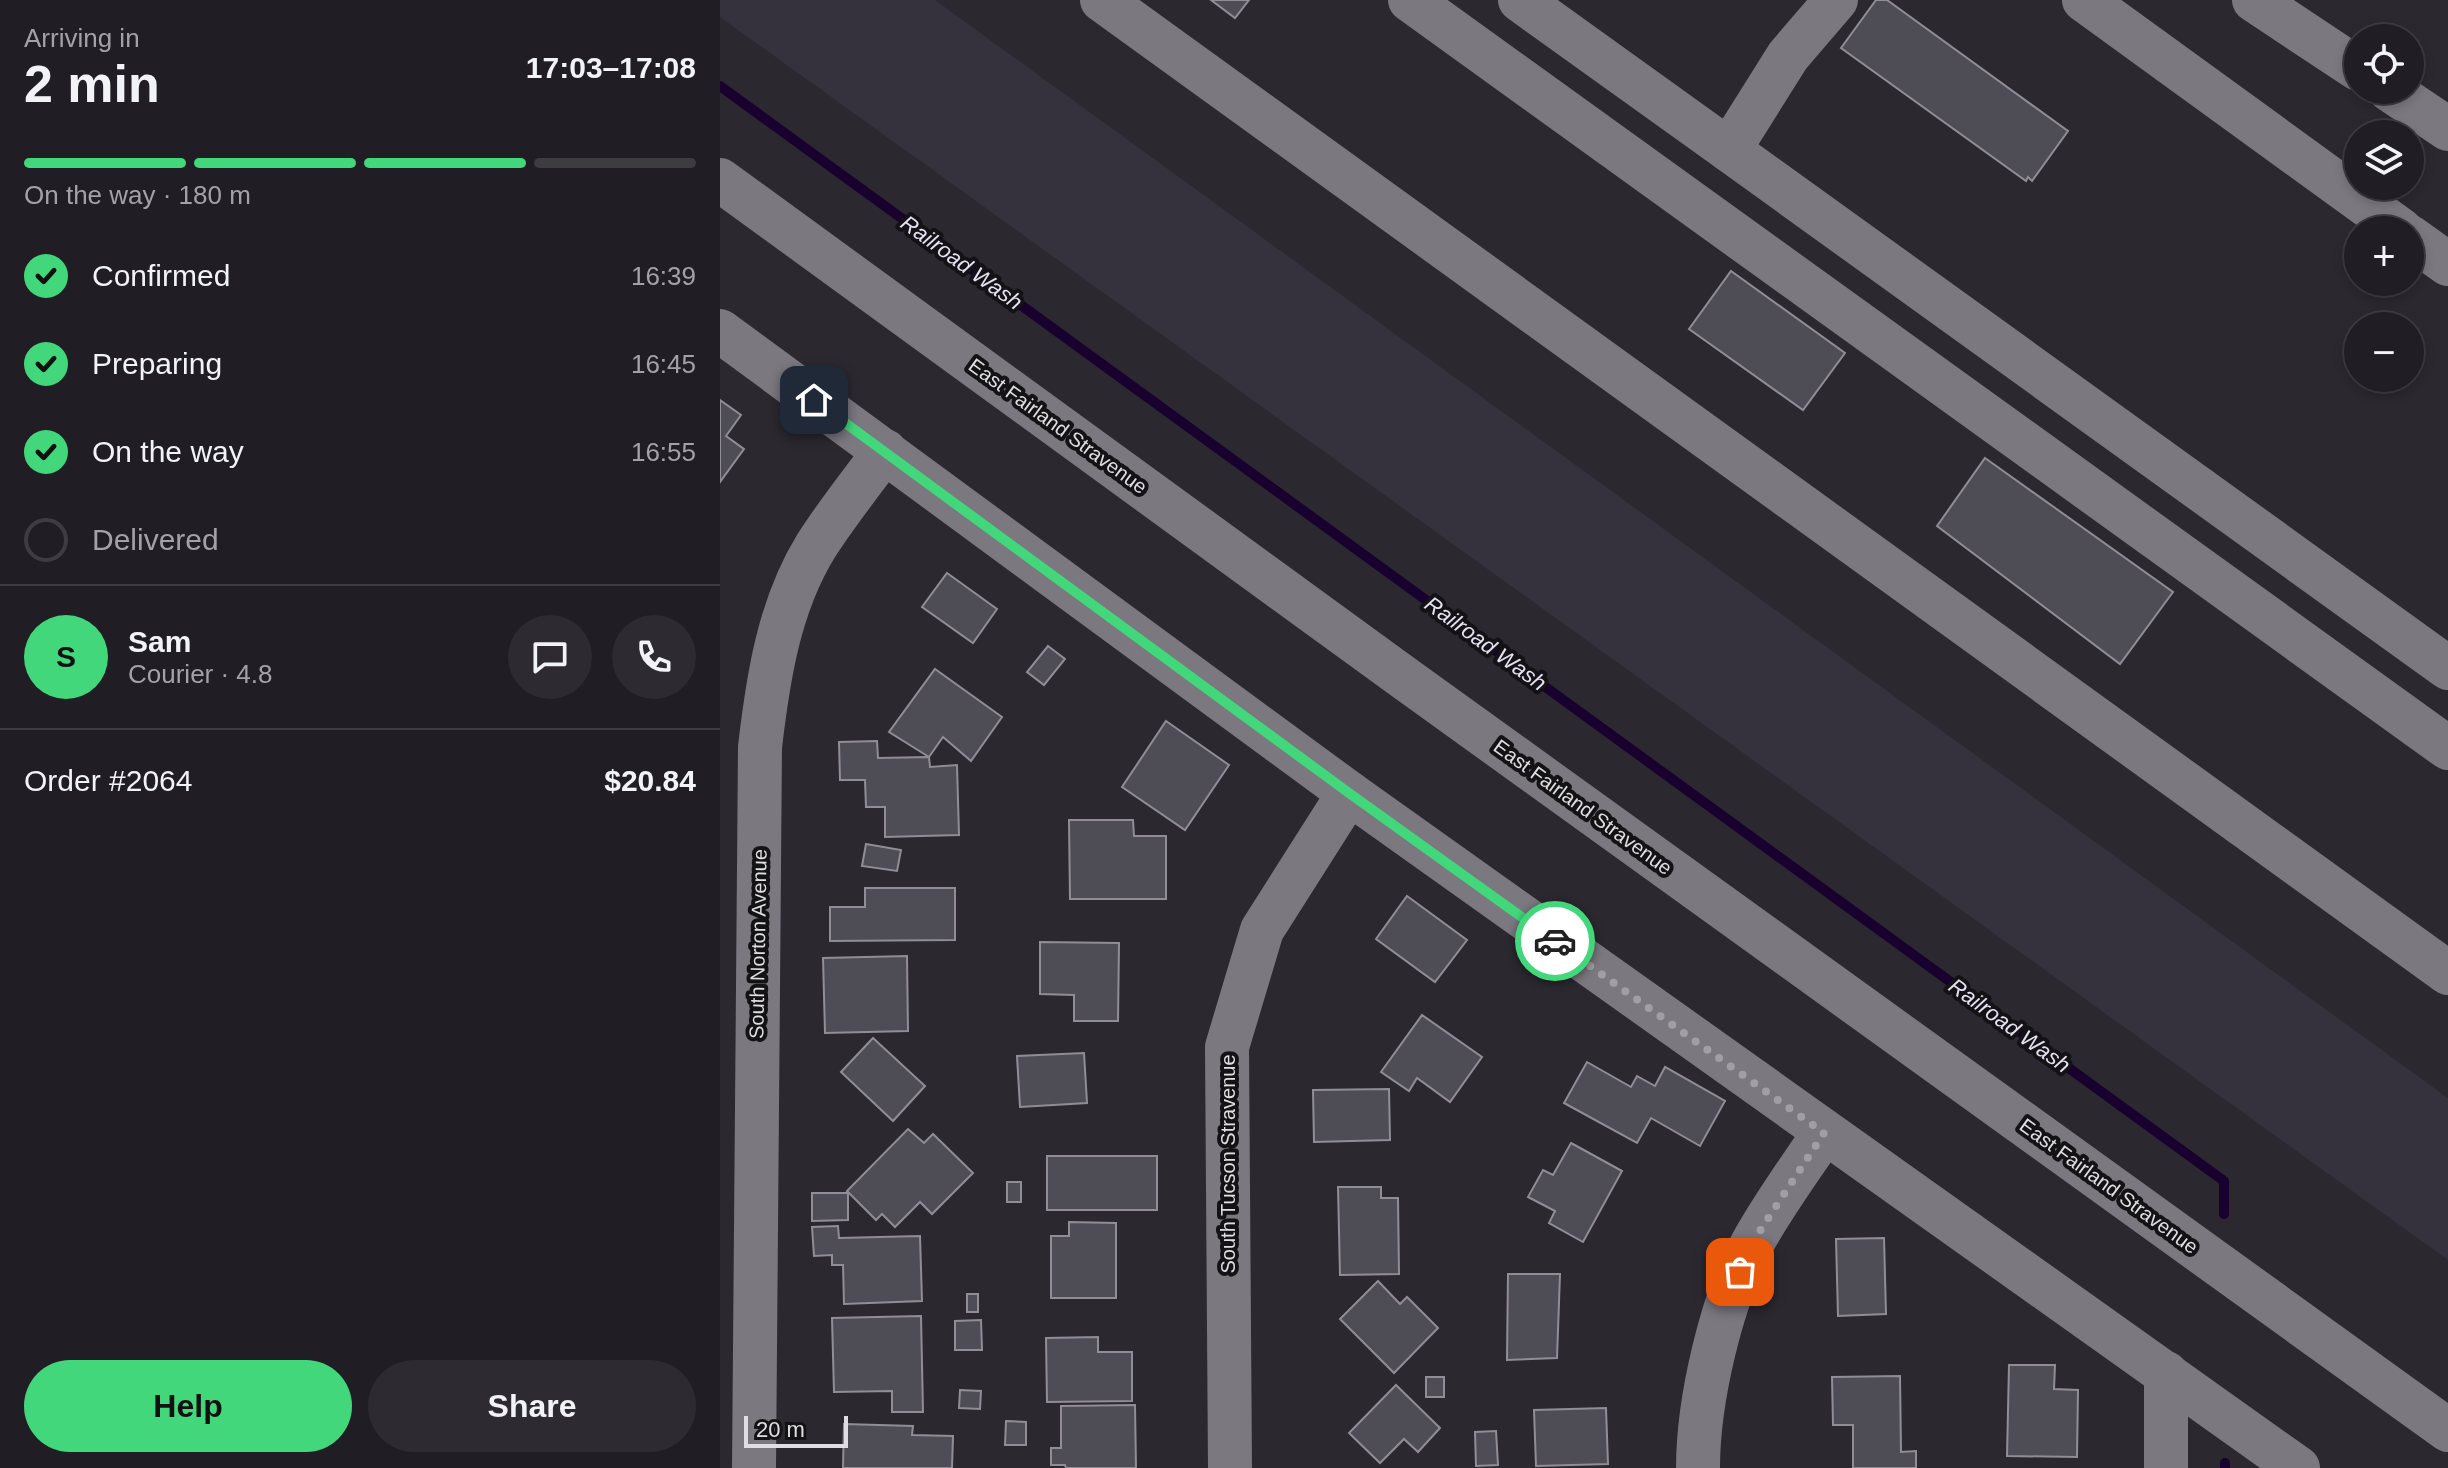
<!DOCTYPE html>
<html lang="en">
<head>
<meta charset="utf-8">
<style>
	body { margin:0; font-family:Arial,sans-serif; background:#2d2b31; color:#f1f3f6; height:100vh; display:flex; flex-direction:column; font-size:30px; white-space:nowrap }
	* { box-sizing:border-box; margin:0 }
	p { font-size:26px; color:#a2a2a6 }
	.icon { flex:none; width:44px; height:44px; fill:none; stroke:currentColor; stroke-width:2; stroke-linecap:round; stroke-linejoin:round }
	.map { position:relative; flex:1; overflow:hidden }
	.drawer { display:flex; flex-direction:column; background:#201e24; width:720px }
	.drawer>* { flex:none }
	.fabs { position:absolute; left:1624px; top:24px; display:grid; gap:16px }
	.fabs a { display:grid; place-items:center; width:80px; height:80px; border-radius:50%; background:#201e24; box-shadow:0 4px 12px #0003,0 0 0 2px #3d3c41; font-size:40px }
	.scale { position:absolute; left:24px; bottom:20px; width:104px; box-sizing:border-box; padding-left:8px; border:4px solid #e0dee3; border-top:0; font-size:22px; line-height:28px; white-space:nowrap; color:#e0dee3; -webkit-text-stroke:6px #131215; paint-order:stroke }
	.pin { position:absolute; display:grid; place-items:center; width:68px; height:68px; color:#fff; margin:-34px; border-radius:16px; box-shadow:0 4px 12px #0006 }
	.courier { position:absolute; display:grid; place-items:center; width:80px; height:80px; margin:-40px; border:6px solid #42d77b; border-radius:50%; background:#fff; color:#222; box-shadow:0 2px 10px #0007 }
	.summary em { font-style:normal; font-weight:600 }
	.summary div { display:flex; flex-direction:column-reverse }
	.summary { display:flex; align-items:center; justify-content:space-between; height:136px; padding:0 24px }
	h1 { font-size:52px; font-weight:600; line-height:60px }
	.bar { display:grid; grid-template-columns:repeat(4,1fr); gap:12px 8px; align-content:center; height:96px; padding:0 24px }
	.bar i { height:10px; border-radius:6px; background:#3d3c41 }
	.bar .selected { background:#42d77b }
	.bar p { grid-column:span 4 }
	.line { display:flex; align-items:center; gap:20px; padding:0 24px; border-top:2px solid #3d3c41 }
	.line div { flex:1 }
	.round { display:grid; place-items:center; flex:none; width:84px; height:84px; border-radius:42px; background:#2d2b31 }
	ol { padding:0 24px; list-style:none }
	li { display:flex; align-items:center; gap:24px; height:88px }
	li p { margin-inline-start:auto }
	li .icon { padding:8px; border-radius:50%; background:#42d77b; color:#111; stroke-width:4 }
	li:last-child { color:#a2a2a6 }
	li i { width:44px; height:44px; border:4px solid #3d3c41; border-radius:50% }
	.primary-button { display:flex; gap:16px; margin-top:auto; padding:16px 24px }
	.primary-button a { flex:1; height:92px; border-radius:48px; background:#42d77b; color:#111; font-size:32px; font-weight:600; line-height:92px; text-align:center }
	.primary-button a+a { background:#2d2b31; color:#f1f3f6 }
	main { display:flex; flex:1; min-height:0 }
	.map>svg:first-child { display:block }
	.built { fill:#35313d }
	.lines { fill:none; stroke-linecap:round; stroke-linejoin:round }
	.stream { stroke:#18012e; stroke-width:10 }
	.building { fill:#4e4c54; stroke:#908d96; stroke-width:2 }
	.minor { stroke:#7b7880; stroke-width:44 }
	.done { stroke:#a19ea4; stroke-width:8; stroke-dasharray:0 14.4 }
	.route { stroke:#42d77b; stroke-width:10 }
	.labels { text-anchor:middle; stroke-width:8; stroke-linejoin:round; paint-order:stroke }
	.street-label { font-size:20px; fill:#e0dee3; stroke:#131215 }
	.water-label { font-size:22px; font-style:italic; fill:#e8e1f4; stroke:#131215 }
</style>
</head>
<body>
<main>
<section class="drawer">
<div class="summary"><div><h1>2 min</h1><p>Arriving in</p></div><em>17:03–17:08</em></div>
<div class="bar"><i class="selected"></i><i class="selected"></i><i class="selected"></i><i></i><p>On the way · 180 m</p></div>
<ol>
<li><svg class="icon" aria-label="check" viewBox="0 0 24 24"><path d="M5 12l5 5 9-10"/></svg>Confirmed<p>16:39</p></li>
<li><svg class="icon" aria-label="check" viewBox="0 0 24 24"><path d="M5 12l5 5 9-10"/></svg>Preparing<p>16:45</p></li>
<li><svg class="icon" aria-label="check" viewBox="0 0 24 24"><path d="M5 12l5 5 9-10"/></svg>On the way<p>16:55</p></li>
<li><i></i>Delivered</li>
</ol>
<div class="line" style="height:144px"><b class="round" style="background:#42d77b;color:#111">S</b><div><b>Sam</b><p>Courier · 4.8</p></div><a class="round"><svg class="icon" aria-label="chat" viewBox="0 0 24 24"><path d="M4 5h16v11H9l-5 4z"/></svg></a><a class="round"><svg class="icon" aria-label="phone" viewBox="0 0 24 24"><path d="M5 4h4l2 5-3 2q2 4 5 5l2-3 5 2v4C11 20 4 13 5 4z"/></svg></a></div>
<div class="line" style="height:104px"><div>Order #2064</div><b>$20.84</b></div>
<div class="primary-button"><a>Help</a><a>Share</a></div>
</section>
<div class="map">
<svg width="1728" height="1468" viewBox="0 0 1728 1468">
	<rect width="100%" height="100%" fill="#2b2830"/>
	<polygon class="built" points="0,0 215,0 1728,1098 1728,1260 0,17"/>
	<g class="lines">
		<g class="stream">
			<polyline points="0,86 1504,1181 1504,1214"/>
			<polyline points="1505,1463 1505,1468"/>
		</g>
	</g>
	<g class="building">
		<polygon points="491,0 529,0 515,18"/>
		<polygon points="1156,0 1167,0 1348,131 1312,181 1308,177 1306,181 1121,48"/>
		<polygon points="1011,271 1125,353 1083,410 969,329"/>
		<polygon points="0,400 21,415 6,436 24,449 0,482"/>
		<polygon points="1265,458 1453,592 1400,664 1217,526"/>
		<polygon points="227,573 277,609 253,643 202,607"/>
		<polygon points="328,646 345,659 324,685 307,672"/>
		<polygon points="215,669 282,717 251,761 223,737 209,757 169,732"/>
		<polygon points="446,721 509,765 465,830 402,787"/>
		<polygon points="157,741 158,758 209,757 210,767 237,765 239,835 165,837 165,807 146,807 145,780 120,780 119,742"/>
		<polygon points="349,820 413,820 414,836 446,836 446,899 350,899"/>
		<polygon points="146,844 181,850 177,871 142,866"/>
		<polygon points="145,888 235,888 235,940 110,941 110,907 145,907"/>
		<polygon points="687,896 747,940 715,982 656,939"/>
		<polygon points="320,942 399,943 398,1021 354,1021 354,995 320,994"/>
		<polygon points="187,956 188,1031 105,1033 103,958"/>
		<polygon points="702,1015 762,1057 730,1102 697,1078 689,1091 661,1072"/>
		<polygon points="153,1038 205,1086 173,1121 121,1072"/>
		<polygon points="364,1053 367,1103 300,1107 297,1056"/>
		<polygon points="867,1062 911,1087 917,1076 935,1086 945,1067 1005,1101 980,1146 931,1118 917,1143 844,1103"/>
		<polygon points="669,1089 670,1140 594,1142 593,1090"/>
		<polygon points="188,1129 204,1143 213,1134 253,1173 212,1214 200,1202 175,1227 162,1214 156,1220 127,1191"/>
		<polygon points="851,1143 902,1171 863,1242 829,1223 835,1211 808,1197 823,1170 833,1175"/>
		<rect x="327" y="1156" width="110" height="54"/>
		<rect x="287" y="1182" width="14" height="20"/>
		<polygon points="618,1187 661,1187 661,1198 678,1198 679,1274 620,1275"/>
		<polygon points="92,1193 128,1193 128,1220 92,1221"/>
		<polygon points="349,1222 396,1223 396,1298 331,1298 331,1236 349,1236"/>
		<polygon points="118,1226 119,1238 200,1236 202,1301 124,1304 123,1265 112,1265 112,1255 94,1256 92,1227"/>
		<polygon points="1164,1238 1166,1314 1118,1316 1116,1239"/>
		<polygon points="788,1274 840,1274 837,1358 787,1360"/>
		<polygon points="658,1281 680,1304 687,1297 718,1328 674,1373 620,1319"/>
		<rect x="247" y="1294" width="11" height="18"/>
		<polygon points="201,1316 203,1412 172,1412 172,1391 114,1392 112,1318"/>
		<polygon points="261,1320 262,1350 235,1350 235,1321"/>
		<polygon points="378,1337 378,1352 412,1352 412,1401 327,1402 326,1338"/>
		<polygon points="1289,1365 1335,1365 1334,1389 1358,1390 1357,1457 1287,1456"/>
		<polygon points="1180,1376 1181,1452 1196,1451 1196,1468 1133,1468 1133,1425 1113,1425 1112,1377"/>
		<rect x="706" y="1377" width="18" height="20"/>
		<polygon points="676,1385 720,1428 698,1452 684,1439 660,1463 629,1433"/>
		<polygon points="240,1390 261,1391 260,1409 239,1408"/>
		<polygon points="415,1405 416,1468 346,1468 345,1465 331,1465 331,1448 341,1448 341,1406"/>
		<polygon points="886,1408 888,1464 816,1466 814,1410"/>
		<polygon points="286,1421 306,1422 306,1445 285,1445"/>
		<polygon points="124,1424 193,1426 192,1435 233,1436 232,1468 123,1468"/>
		<polygon points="776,1431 778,1465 756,1466 755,1432"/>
	</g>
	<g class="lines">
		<g class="minor">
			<polyline points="382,0 1728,973"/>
			<polyline points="690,0 1728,748"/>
			<polyline points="800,0 1009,150 1068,56 1116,0"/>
			<polyline points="1364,0 1681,230"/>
			<polyline points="1534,0 1638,69"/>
			<polyline points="1670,90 1728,129"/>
			<polyline points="1009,150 1728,668"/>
			<polyline points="0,180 683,677 1728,1430"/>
			<polyline points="1690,237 1728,264"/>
			<polyline points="0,331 629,793 1578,1468"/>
			<polyline points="1446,1373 1446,1468"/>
			<path d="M34,1468l6,-721c8,-69 19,-141 56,-201 21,-33 46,-64 69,-95"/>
			<polyline points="510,1468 507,1047 542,930 629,793"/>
			<path d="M978,1468c0,-67 23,-167 55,-226 21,-38 47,-73 71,-109"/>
		</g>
	</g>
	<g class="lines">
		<polyline class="done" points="835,941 1104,1133 1032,1243 1020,1272"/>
		<polyline class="route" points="94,400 629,793 835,941"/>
	</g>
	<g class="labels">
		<g class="street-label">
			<text transform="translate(338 426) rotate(36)" y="7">East Fairland Stravenue</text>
			<text transform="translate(863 807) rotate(36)" y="7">East Fairland Stravenue</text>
			<text transform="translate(38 944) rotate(-89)" y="7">South Norton Avenue</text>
			<text transform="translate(508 1164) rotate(-90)" y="7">South Tucson Stravenue</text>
			<text transform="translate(1389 1186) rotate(36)" y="7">East Fairland Stravenue</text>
		</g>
		<g class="water-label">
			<text transform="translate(242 262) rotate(36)" y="8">Railroad Wash</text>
			<text transform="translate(766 643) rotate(36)" y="8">Railroad Wash</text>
			<text transform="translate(1290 1025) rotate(36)" y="8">Railroad Wash</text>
		</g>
	</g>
</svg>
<div class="fabs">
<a><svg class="icon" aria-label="locate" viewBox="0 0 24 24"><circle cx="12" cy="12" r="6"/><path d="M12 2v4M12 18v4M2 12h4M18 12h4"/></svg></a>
<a><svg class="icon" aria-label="layers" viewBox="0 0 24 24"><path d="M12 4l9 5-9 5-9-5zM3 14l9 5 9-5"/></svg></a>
<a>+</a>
<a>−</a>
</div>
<div class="scale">20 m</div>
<div class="pin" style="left:1020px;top:1272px;background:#ea580c"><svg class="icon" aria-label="bag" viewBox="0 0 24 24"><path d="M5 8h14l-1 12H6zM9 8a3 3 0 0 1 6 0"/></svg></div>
<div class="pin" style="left:94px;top:400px;background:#1f2937"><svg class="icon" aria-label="home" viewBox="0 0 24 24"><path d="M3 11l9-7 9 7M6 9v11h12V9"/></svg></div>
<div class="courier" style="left:835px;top:941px"><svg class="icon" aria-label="car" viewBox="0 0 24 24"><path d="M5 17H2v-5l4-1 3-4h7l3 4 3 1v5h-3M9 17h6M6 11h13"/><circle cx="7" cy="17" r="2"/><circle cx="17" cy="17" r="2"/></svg></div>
</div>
</main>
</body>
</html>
